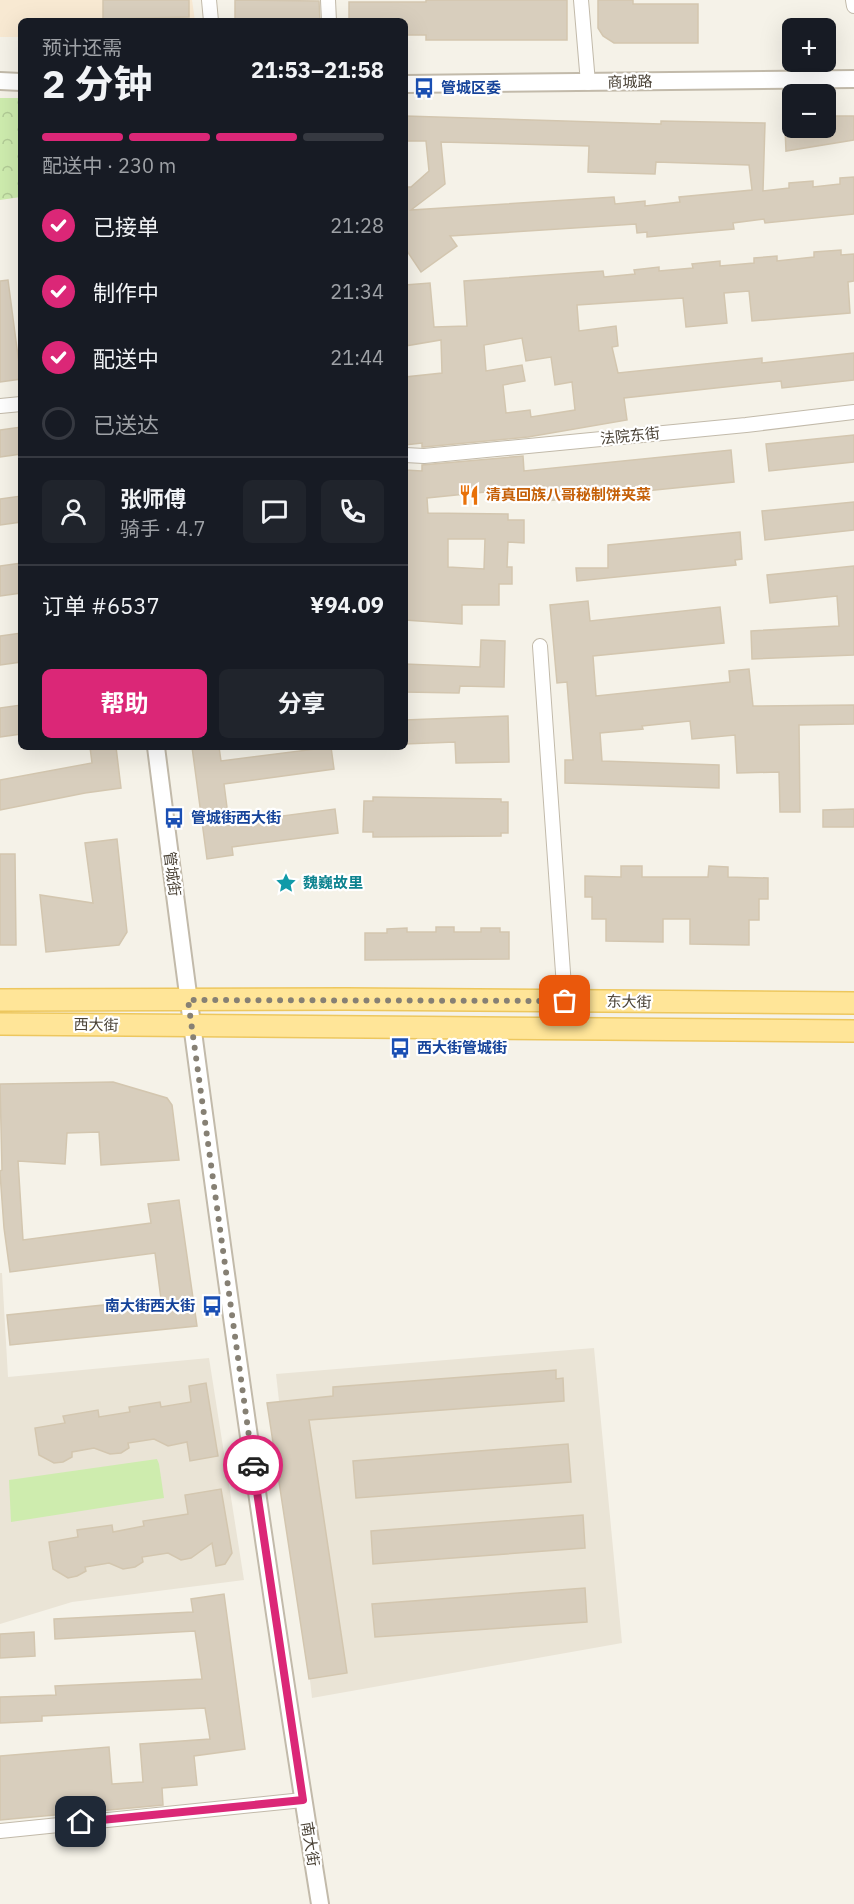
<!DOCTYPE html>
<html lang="zh">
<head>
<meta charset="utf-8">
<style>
	body { margin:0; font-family:"IBM Plex Sans","Noto Sans SC",sans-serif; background:#20242c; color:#f1f3f6; height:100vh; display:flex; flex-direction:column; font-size:22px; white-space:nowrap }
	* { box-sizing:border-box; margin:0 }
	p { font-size:20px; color:#9ea1a6 }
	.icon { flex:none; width:33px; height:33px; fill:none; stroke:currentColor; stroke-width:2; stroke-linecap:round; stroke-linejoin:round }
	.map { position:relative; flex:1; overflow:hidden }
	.drawer { position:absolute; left:18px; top:18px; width:390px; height:732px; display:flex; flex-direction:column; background:#171b24; border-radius:9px; box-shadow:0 6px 24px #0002 }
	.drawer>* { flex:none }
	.controls { position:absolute; left:782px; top:18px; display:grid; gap:12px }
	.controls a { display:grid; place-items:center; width:54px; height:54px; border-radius:9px; background:#171b24; box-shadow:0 6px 24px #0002; font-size:30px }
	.pin { position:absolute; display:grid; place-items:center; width:51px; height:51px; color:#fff; margin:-26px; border-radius:12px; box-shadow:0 3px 9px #0006 }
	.courier { position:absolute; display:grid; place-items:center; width:60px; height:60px; margin:-30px; border:4px solid #db2777; border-radius:50%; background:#fff; color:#222; box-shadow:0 2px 8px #0007 }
	.summary em { font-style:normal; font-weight:700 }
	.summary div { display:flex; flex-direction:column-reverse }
	.summary { display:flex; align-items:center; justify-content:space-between; height:102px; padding:0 24px }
	h1 { font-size:39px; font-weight:700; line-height:45px }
	.bar { display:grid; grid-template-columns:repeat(4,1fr); gap:9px 6px; align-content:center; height:72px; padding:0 24px }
	.bar i { height:8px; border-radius:4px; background:#363941 }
	.bar .selected { background:#db2777 }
	.bar p { grid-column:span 4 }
	.line { display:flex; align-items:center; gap:15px; padding:0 24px; border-top:2px solid #363941 }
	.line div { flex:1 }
	.round { display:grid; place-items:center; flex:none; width:63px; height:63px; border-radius:9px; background:#20242c }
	ol { padding:0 24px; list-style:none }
	li { display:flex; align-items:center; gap:18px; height:66px }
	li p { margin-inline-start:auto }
	li .icon { padding:6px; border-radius:50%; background:#db2777; color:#fff; stroke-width:4 }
	li:last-child { color:#9ea1a6 }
	li i { width:33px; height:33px; border:3px solid #363941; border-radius:50% }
	.primary-button { display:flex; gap:12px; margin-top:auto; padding:12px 24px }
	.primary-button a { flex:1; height:69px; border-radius:9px; background:#db2777; color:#fff; font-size:24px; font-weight:700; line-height:69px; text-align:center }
	.primary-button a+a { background:#20242c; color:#f1f3f6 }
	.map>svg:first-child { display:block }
	.residential { fill:#eae4d6 }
	.commercial { fill:#f8e9d2 }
	.grass { fill:#ceecae }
	.forest { fill:url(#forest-crowns) }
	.building { fill:#d8cebd; stroke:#d3c6af; stroke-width:1.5; fill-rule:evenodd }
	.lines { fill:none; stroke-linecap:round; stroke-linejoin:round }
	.minor-casing { stroke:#c2baaa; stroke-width:16 }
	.tertiary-casing { stroke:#c2baaa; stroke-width:20 }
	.primary-casing { stroke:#edc75e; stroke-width:24 }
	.minor { stroke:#fff; stroke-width:14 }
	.tertiary { stroke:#fff; stroke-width:16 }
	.primary { stroke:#ffe598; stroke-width:21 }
	.done { stroke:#868074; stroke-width:6; stroke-dasharray:0 10.8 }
	.route { stroke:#db2777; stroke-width:8 }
	.labels { text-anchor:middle; stroke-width:4.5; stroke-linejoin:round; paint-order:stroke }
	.street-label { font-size:15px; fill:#4a4236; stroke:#fff }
	.transit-label { font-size:15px; font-weight:bold; fill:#164399; stroke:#fff; text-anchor:start }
	.food-label { font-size:15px; font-weight:bold; fill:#c56008; stroke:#fff; text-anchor:start }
	.culture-label { font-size:15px; font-weight:bold; fill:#0d838f; stroke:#fff; text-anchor:start }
</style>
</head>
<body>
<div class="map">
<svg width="854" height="1904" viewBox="0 0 854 1904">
	<defs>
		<pattern id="forest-crowns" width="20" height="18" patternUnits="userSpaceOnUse" patternTransform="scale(1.5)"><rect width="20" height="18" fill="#ceecae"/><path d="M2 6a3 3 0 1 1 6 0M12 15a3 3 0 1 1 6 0" fill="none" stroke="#b2cc96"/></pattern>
	</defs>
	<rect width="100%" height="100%" fill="#f5f2e8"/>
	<g class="residential">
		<polygon points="0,1273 2,1273 8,1377 209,1358 244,1580 72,1602 0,1624"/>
		<polygon points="594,1348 622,1643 312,1698 276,1374"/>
	</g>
	<polygon class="commercial" points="0,0 192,0 195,21 21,21 21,37 0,37"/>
	<polygon class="grass" points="157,1459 159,1464 164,1498 11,1522 9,1480"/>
	<polygon class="forest" points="0,98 21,98 21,197 0,200"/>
	<g class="building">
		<polygon points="103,0 189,0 189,17 103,19"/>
		<polygon points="235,0 319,1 320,21 235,21"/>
		<polygon points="426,0 567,0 567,40 426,40 426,35 405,35 405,21 349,21 349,2 426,2"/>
		<polygon points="598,0 633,0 633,4 698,4 698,43 614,43 603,36 598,28"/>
		<path d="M405,116l256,8v-3l104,2 -2,68 26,-3v-5l24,-2v6l27,-3v-6l14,-1v37l-89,9 -1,-4 -31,4 1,6 -87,8v-5l-10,1 -1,-9 -186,12 7,10 -36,26 -16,-24v-61h6l18,-16 -3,-30h-21zM441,142l148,4 -1,26 67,2 1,-12 93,3 3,25 -73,7 1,5 -35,4v-5l-30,3 -1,-7 -203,13 34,-26z"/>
		<polygon points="825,116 854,116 854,140 786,151 785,128 825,128"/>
		<path d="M841,250v5l13,-1v27l-6,1 2,31 -98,8 -3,-30 -25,2 3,30 -41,4 -3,-29 -106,7 2,26 37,-5 2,20 -6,1 6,26 144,-15v5l92,-10v27l-72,8 -1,-7 -157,17 3,22 -99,17 -104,10h-2v-4l-17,2v-68l37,-4 -1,-33 -36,6v-61l25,-2 4,44 33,-1 -3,-45 139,-10 1,6 31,-3 -1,-4 25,-3v4l34,-3 -1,-4 28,-3v5l34,-3v-5l23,-2v5l37,-4v-5zM522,338l4,23 25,-4 4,28 17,-3 3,28 -44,7 -1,-7 -24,3 -3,-28 22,-4 -3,-16 -36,6 -2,-26z"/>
		<polygon points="8,280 21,379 0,382 0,281"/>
		<polygon points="21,427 21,454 0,457 0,430"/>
		<polygon points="854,435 854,462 769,471 766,444"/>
		<path d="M731,450l3,32 -188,19 -2,-15 -117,12 1,15 80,1v6h16v23l-16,-1 -1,25h5v17h-13v21h-37v19l-57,-4v-150l17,1v-6l101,-9 1,15zM448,539h37l-1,30 -36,-2z"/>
		<polygon points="21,496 21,522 0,525 0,499"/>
		<polygon points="854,502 854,530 765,540 762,511"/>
		<polygon points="740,532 742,559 735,560 736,565 577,581 576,568 608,568 608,545"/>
		<polygon points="21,563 21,593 0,596 0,566"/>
		<polygon points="854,566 854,655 752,659 751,631 839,626 837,596 770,603 767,575"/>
		<polygon points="588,601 590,621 720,607 724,643 593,656 596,696 730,682 729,671 749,669 753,706 854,705 854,724 799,725 800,812 780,812 779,772 737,773 735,735 692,739 690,721 642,726 643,729 600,733 602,761 719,765 719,788 565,783 565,760 573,760 567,682 557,683 550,605"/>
		<polygon points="21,633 21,662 0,665 0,636"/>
		<polygon points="481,640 505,641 504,687 460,686 459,693 405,692 405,664 480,667"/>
		<polygon points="21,705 21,734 0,737 0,708"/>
		<polygon points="508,716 509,762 456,763 455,742 405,744 405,720"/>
		<polygon points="90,747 116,747 121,788 85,793 0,810 0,780 92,763"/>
		<polygon points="192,747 219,747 221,761 331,747 334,769 224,784 229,823 335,809 338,833 232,847 233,855 207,859"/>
		<polygon points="373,797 501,799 501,802 508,802 508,833 501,833 501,836 373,837 373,832 363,832 364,801 373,801"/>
		<polygon points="854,809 854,827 823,827 823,810"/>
		<polygon points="117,839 127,932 119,945 46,952 40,895 93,903 85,843"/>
		<polygon points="0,854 15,854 16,945 0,945"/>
		<polygon points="621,866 642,866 642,877 708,877 709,866 728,867 728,877 768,878 768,899 759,899 759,920 749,920 749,945 690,944 690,919 663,919 663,942 606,941 606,919 592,919 592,897 585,897 585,876 621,877"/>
		<polygon points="436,927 454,927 454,932 481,932 481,928 500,928 500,932 509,932 509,959 365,960 365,933 387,933 387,929 407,928 407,932 436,932"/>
		<polygon points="113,1082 167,1098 172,1105 179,1160 101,1165 99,1132 67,1133 65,1164 18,1161 23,1240 151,1223 148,1204 179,1200 197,1326 10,1345 7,1315 161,1299 155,1253 10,1272 4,1228 0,1173 0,1171 2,1170 0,1084"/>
		<polygon points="556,1370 556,1379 563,1378 564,1401 309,1420 347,1673 309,1679 267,1403 333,1396 333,1387"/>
		<polygon points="206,1383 218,1456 190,1461 187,1442 168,1446 154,1439 128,1443 129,1448 121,1453 110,1454 94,1448 72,1452 72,1457 63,1462 54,1463 39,1455 35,1428 65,1423 63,1416 98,1410 99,1417 130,1412 129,1407 160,1402 161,1407 191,1402 189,1386"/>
		<polygon points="568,1444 571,1482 356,1498 353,1461"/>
		<polygon points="221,1489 232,1553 225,1564 216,1566 212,1543 191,1558 181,1560 168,1553 142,1557 143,1562 135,1567 123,1569 109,1563 85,1567 86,1571 77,1576 68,1578 53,1569 49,1542 78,1537 77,1530 112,1525 113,1532 144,1526 143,1521 188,1514 185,1495"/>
		<polygon points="583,1515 585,1548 373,1564 371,1531"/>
		<polygon points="585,1588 587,1622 375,1637 372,1604"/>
		<polygon points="224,1594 245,1749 194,1756 197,1785 162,1788 163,1805 0,1820 0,1756 109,1747 112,1784 143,1782 140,1744 210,1739 205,1708 42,1716 42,1721 0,1723 0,1697 56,1695 55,1686 202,1679 195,1631 55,1639 54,1619 193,1612 191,1599"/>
		<polygon points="34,1632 35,1656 0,1658 0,1634"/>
	</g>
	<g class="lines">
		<g class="minor-casing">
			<g id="minor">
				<polyline points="209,0 211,21"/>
				<polyline points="328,0 329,21"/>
				<polyline points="581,0 588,83"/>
				<polyline points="853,0 854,6"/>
				<polyline points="0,406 21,404"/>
				<polyline points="405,455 424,456 746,425 854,412"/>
				<polyline points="540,646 565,1001"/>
				<polyline points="0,1831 303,1800"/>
			</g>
		</g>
		<g class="tertiary-casing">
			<g id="tertiary">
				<polyline points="0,81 21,82"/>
				<polyline points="405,84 854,79"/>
				<path d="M156,747c49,386 102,772 164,1157"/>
			</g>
		</g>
		<g class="primary-casing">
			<g id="primary">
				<polyline points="0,1000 346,999 854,1003"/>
				<polyline points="0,1024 854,1031"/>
			</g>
		</g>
		<use href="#minor" class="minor"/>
		<use href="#tertiary" class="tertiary"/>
		<use href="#primary" class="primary"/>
	</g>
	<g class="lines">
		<polyline class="done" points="253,1465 188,1000 565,1001"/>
		<polyline class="route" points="81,1822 303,1800 253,1465"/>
	</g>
	<defs>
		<g id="bus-bare" transform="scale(1.62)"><path d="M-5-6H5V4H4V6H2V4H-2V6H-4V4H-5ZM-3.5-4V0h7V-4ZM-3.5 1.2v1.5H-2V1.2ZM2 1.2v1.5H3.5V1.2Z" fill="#1a4fb4" stroke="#fff" stroke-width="2.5" paint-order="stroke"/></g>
		<g id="restaurant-bare" transform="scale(1.62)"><path d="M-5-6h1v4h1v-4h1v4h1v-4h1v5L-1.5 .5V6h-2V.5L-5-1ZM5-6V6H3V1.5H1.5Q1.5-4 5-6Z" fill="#e8710a" stroke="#fff" stroke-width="2.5" paint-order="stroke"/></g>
		<g id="sight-bare" transform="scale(1.62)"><path d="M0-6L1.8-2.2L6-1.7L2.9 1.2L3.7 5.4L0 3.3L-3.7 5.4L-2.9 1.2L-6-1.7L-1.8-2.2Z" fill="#0f9aa8" stroke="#fff" stroke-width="2.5" paint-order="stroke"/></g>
	</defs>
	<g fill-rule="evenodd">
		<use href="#bus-bare" x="424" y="88"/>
		<use href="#restaurant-bare" x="469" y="495"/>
		<use href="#bus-bare" x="174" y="818"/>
		<use href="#sight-bare" x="286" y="883"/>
		<use href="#bus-bare" x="400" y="1048"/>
		<use href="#bus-bare" x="212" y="1306"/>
	</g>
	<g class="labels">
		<g class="street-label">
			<text transform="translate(630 82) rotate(-1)" y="5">商城路</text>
			<text transform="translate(630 436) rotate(-6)" y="5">法院东街</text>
			<text transform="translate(172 874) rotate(83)" y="5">管城街</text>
			<text transform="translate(629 1002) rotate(1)" y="5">东大街</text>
			<text transform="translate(96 1025) rotate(1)" y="5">西大街</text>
			<text transform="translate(310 1844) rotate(81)" y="5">南大街</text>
		</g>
		<g class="transit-label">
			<text x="441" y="93">管城区委</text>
			<text x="191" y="823">管城街西大街</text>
			<text x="417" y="1053">西大街管城街</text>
			<text x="195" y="1311" text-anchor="end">南大街西大街</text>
		</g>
		<g class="food-label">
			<text x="486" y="500">清真回族八哥秘制饼夹菜</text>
		</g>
		<g class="culture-label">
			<text x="303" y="888">魏巍故里</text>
		</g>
	</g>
</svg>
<div class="controls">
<a>+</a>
<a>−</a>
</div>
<div class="pin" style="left:565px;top:1001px;background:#ea580c"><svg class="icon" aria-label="bag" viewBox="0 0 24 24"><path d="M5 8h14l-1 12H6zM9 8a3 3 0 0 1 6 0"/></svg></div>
<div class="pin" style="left:81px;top:1822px;background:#1f2937"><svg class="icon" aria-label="home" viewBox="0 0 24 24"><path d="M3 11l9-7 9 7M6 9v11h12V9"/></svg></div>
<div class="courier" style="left:253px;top:1465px"><svg class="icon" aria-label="car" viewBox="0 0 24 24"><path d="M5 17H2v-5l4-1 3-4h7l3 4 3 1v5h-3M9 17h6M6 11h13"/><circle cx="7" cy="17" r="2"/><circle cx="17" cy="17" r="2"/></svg></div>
<section class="drawer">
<div class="summary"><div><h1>2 分钟</h1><p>预计还需</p></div><em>21:53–21:58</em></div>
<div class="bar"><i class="selected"></i><i class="selected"></i><i class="selected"></i><i></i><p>配送中 · 230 m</p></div>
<ol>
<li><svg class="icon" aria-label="check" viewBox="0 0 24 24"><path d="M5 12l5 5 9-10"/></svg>已接单<p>21:28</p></li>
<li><svg class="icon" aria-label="check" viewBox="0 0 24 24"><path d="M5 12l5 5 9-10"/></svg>制作中<p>21:34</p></li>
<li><svg class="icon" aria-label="check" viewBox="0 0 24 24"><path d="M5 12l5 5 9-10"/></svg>配送中<p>21:44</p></li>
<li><i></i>已送达</li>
</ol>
<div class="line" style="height:108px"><a class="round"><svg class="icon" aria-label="person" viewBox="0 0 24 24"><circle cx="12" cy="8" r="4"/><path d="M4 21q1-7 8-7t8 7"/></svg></a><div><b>张师傅</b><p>骑手 · 4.7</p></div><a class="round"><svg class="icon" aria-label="chat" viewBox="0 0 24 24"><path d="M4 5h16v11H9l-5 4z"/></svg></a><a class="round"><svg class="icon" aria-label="phone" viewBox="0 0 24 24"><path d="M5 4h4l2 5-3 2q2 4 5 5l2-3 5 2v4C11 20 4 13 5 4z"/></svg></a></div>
<div class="line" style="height:78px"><div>订单 #6537</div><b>¥94.09</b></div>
<div class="primary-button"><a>帮助</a><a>分享</a></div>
</section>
</div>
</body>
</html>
